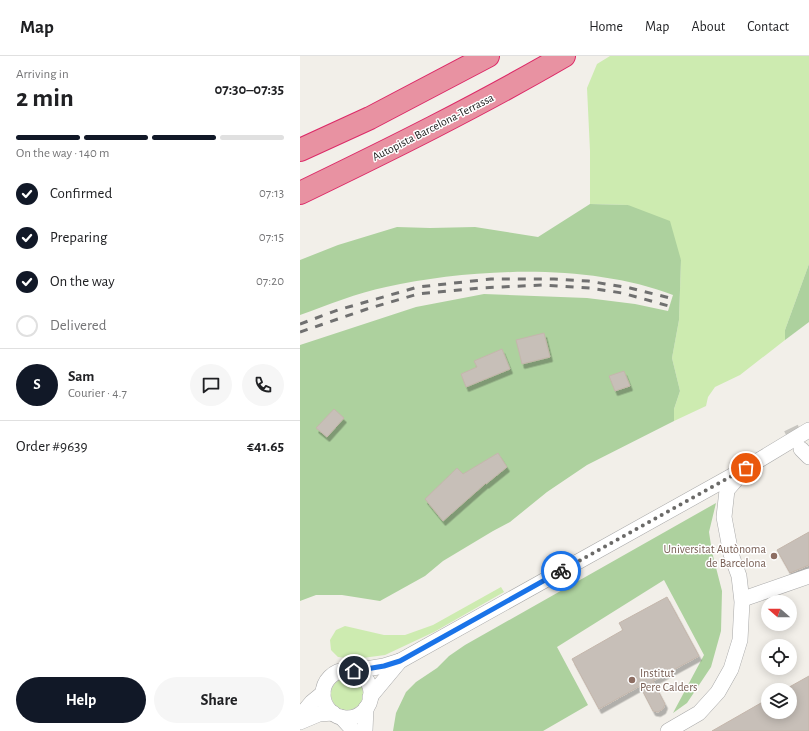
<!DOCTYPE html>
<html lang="en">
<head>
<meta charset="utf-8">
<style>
	body { margin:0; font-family:"Alegreya Sans",sans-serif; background:#f6f6f6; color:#202124; height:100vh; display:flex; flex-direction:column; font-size:15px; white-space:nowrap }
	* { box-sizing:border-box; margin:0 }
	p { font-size:13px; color:#757577 }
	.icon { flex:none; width:22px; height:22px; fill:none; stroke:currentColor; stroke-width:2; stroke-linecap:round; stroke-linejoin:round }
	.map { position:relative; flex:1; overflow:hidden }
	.sheet { display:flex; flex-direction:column; background:#fff; width:300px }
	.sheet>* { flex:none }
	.needle { width:26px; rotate:290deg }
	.tools { position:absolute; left:461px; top:539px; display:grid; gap:8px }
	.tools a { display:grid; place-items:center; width:36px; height:36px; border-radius:50%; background:#fff; box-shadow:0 2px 10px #0003; font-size:20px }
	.pin { position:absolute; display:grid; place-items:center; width:34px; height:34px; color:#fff; margin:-17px; border:2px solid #fff; border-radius:50%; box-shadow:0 1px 4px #0007 }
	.courier { position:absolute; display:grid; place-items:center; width:40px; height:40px; margin:-20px; border:3px solid #1a73e8; border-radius:50%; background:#fff; color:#222; box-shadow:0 1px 5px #0007 }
	.head em { font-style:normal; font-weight:700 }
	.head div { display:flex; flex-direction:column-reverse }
	.head { display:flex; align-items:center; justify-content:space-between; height:68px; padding:0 16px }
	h1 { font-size:26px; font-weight:700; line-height:30px }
	.bar { display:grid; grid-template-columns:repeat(4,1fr); gap:6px 4px; align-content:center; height:48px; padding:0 16px }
	.bar i { height:5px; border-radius:3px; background:#e0e0e0 }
	.bar .active { background:#111827 }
	.bar p { grid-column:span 4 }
	.line { display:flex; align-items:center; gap:10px; padding:0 16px; border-top:1px solid #e0e0e0 }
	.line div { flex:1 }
	.round { display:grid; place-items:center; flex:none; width:42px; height:42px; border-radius:21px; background:#f6f6f6 }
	ol { padding:0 16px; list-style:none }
	li { display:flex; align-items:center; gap:12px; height:44px }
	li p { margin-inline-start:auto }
	li .icon { padding:4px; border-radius:50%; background:#111827; color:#fff; stroke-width:4 }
	li:last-child { color:#757577 }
	li i { width:22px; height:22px; border:2px solid #e0e0e0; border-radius:50% }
	.primary-button { display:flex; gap:8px; margin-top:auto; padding:8px 16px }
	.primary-button a { flex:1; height:46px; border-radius:24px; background:#111827; color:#fff; font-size:16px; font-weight:700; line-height:46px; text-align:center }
	.primary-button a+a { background:#f6f6f6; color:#202124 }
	header { display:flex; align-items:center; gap:24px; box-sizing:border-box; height:56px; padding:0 20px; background:#fff; border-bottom:1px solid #e0e0e0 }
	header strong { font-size:19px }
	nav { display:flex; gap:22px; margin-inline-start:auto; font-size:14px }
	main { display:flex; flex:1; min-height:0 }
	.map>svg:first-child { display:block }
	.grass { fill:#cdebb0 }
	.forest { fill:#add19e }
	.building { fill:#c7bfb8; stroke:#c4b6ab; filter:url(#shadow) }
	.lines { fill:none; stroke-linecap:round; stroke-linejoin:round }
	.minor-tunnel { stroke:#c8c6c1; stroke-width:15; stroke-dasharray:15 8; stroke-linecap:butt }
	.minor-casing { stroke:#a9a9a9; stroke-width:16 }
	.highway-casing { stroke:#dc2a67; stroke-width:24 }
	.minor { stroke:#fff; stroke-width:15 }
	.highway { stroke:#e892a2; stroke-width:22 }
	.rail { stroke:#707070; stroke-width:3; stroke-dasharray:8 8; stroke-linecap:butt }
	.done { stroke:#6b6a68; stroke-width:4; stroke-dasharray:0 7.2 }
	.route { stroke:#1a73e8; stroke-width:5 }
	.education-dot { fill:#8d6e63; stroke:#fff; stroke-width:1.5 }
	.labels { text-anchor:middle; stroke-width:3; stroke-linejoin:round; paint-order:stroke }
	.street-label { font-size:12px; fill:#222; stroke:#fff }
	.education-label { font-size:12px; fill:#785e54; stroke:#fff; text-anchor:end }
</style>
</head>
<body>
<header>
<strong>Map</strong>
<nav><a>Home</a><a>Map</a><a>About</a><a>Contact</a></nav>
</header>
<main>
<section class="sheet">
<div class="head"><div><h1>2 min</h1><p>Arriving in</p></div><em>07:30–07:35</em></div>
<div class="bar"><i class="active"></i><i class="active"></i><i class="active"></i><i></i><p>On the way · 140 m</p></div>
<ol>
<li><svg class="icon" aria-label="check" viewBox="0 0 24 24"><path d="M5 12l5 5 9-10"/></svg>Confirmed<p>07:13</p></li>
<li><svg class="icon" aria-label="check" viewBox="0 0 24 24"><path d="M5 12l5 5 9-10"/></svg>Preparing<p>07:15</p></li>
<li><svg class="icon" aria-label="check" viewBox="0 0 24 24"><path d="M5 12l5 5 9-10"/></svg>On the way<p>07:20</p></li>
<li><i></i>Delivered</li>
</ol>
<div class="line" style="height:72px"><b class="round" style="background:#111827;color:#fff">S</b><div><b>Sam</b><p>Courier · 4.7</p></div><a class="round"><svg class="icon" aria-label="chat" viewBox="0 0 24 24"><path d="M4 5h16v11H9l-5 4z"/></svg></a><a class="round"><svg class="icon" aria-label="phone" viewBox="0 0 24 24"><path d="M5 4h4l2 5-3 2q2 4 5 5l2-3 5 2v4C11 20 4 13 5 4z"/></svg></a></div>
<div class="line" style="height:52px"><div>Order #9639</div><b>€41.65</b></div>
<div class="primary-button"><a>Help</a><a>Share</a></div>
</section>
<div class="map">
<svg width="509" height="675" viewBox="0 0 509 675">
	<defs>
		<filter id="shadow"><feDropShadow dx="2.5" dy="4.5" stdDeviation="0" flood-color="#0004"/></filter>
	</defs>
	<rect width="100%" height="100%" fill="#f2efe9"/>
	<g class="grass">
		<polygon points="310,0 509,0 509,208 485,274 485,284 440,319 415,331 408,341 406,350 374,365 374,353 380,335 372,302 379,264 381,204 328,149 290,148 290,95 287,32 297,8"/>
		<polygon points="201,531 204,536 134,576 85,599 55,603 38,601 31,594 30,584 36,574 45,570 84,579 105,579 133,569"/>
		<circle cx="47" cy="638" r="16"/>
	</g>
	<g class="forest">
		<path d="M290,148l38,1 42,16 11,39 -2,60 -7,38 8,33 -6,18v12l-87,44 -40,27 -37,30 -17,9 -50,30 -18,15 -45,25 -38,-6h-26l-16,6v-256l116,-38 68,-13 103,4 48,6 33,7 5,-16c-84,-32 -200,-27 -287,-8 -29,6 -58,18 -86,28v-55l38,-15 59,-18 33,1 45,-1 63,10z"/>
		<polygon points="509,208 509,266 485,284 485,274"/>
		<polygon points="416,447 409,476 412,496 422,535 421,575 411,611 387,647 373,657 404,599 364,524 257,591 288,649 243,675 93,675 96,657 106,636 116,626 137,612 149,600 165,589"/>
	</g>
	<g class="building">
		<polygon points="244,277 250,301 222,308 216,284"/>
		<polygon points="202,293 210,313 166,331 161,318 177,311 174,305"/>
		<polygon points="324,315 330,330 315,335 309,320"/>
		<polygon points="34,353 44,362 27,381 16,372"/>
		<polygon points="198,397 207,411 186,428 186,427 143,465 125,443 157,412 163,418"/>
		<polygon points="509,476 509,509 490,517 477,494"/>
		<polygon points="367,541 399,600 353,625 365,648 363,653 358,656 353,655 340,630 299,653 272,603 323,574 319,567"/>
		<polygon points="509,620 509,675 412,675 468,643 468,656 490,656 490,634 484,634"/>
	</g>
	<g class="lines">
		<polyline class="minor-tunnel" points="491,372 501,393"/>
		<g class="minor-casing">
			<g id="minor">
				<polyline points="501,393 509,401"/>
				<polyline points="446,542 509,520"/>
				<circle cx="47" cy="638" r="24"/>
				<polyline points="54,615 84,610 100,605 446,412 509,374"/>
				<polyline points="70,641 100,605"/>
				<polyline points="0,660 12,646 23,637"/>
				<polyline points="41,661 54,675"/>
				<polyline points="0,666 19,658 33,657"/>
				<polyline points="65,675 66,652"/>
				<polyline points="368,675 399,657 418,636 431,613 440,584 442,546 439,520 431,498 424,461 427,434 440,419"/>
			</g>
		</g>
		<g class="highway-casing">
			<g id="highway">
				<polyline points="0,94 70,62 188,0"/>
				<path d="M0,137c89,-43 178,-87 264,-137"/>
			</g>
		</g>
		<use href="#minor" class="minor"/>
		<use href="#highway" class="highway"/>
		<g class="rail">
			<polyline points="0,268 38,254 118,231 191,223 254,223 288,225 330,232 370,242"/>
			<polyline points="0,276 67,253 118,238 180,232 243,229 290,232 322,237 369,250"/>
		</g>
	</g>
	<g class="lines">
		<polyline class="done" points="261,515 446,412"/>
		<polyline class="route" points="54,615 84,610 100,605 261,515"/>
	</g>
	<g class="education-dot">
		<circle cx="474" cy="500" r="4"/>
		<circle cx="332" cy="624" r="4"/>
	</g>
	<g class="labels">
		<g class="street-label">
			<text transform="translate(133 71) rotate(-27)" y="4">Autopista Barcelona-Terrassa</text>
		</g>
		<g class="education-label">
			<text x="466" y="497">Universitat Autònoma<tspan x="466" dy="14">de Barcelona</tspan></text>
			<text x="340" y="621" text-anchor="start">Institut<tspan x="340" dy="14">Pere Calders</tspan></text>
		</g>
	</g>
</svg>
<div class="tools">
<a><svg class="needle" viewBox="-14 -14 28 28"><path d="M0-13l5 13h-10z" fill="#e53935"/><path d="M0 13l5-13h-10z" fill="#757577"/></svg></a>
<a><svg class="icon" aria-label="locate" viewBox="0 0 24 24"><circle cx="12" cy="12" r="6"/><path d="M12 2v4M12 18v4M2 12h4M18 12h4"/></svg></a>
<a><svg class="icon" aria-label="layers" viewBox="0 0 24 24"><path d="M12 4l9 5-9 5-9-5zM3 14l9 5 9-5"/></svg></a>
</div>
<div class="pin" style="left:446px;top:412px;background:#ea580c"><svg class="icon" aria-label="bag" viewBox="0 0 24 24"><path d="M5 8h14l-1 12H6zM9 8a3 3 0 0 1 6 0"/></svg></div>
<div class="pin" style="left:54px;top:615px;background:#1f2937"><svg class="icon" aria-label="home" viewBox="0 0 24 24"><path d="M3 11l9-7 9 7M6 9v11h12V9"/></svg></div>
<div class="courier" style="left:261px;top:515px"><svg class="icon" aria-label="bike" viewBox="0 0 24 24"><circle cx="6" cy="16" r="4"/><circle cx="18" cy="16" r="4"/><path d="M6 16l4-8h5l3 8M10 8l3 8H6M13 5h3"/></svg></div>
</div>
</main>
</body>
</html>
